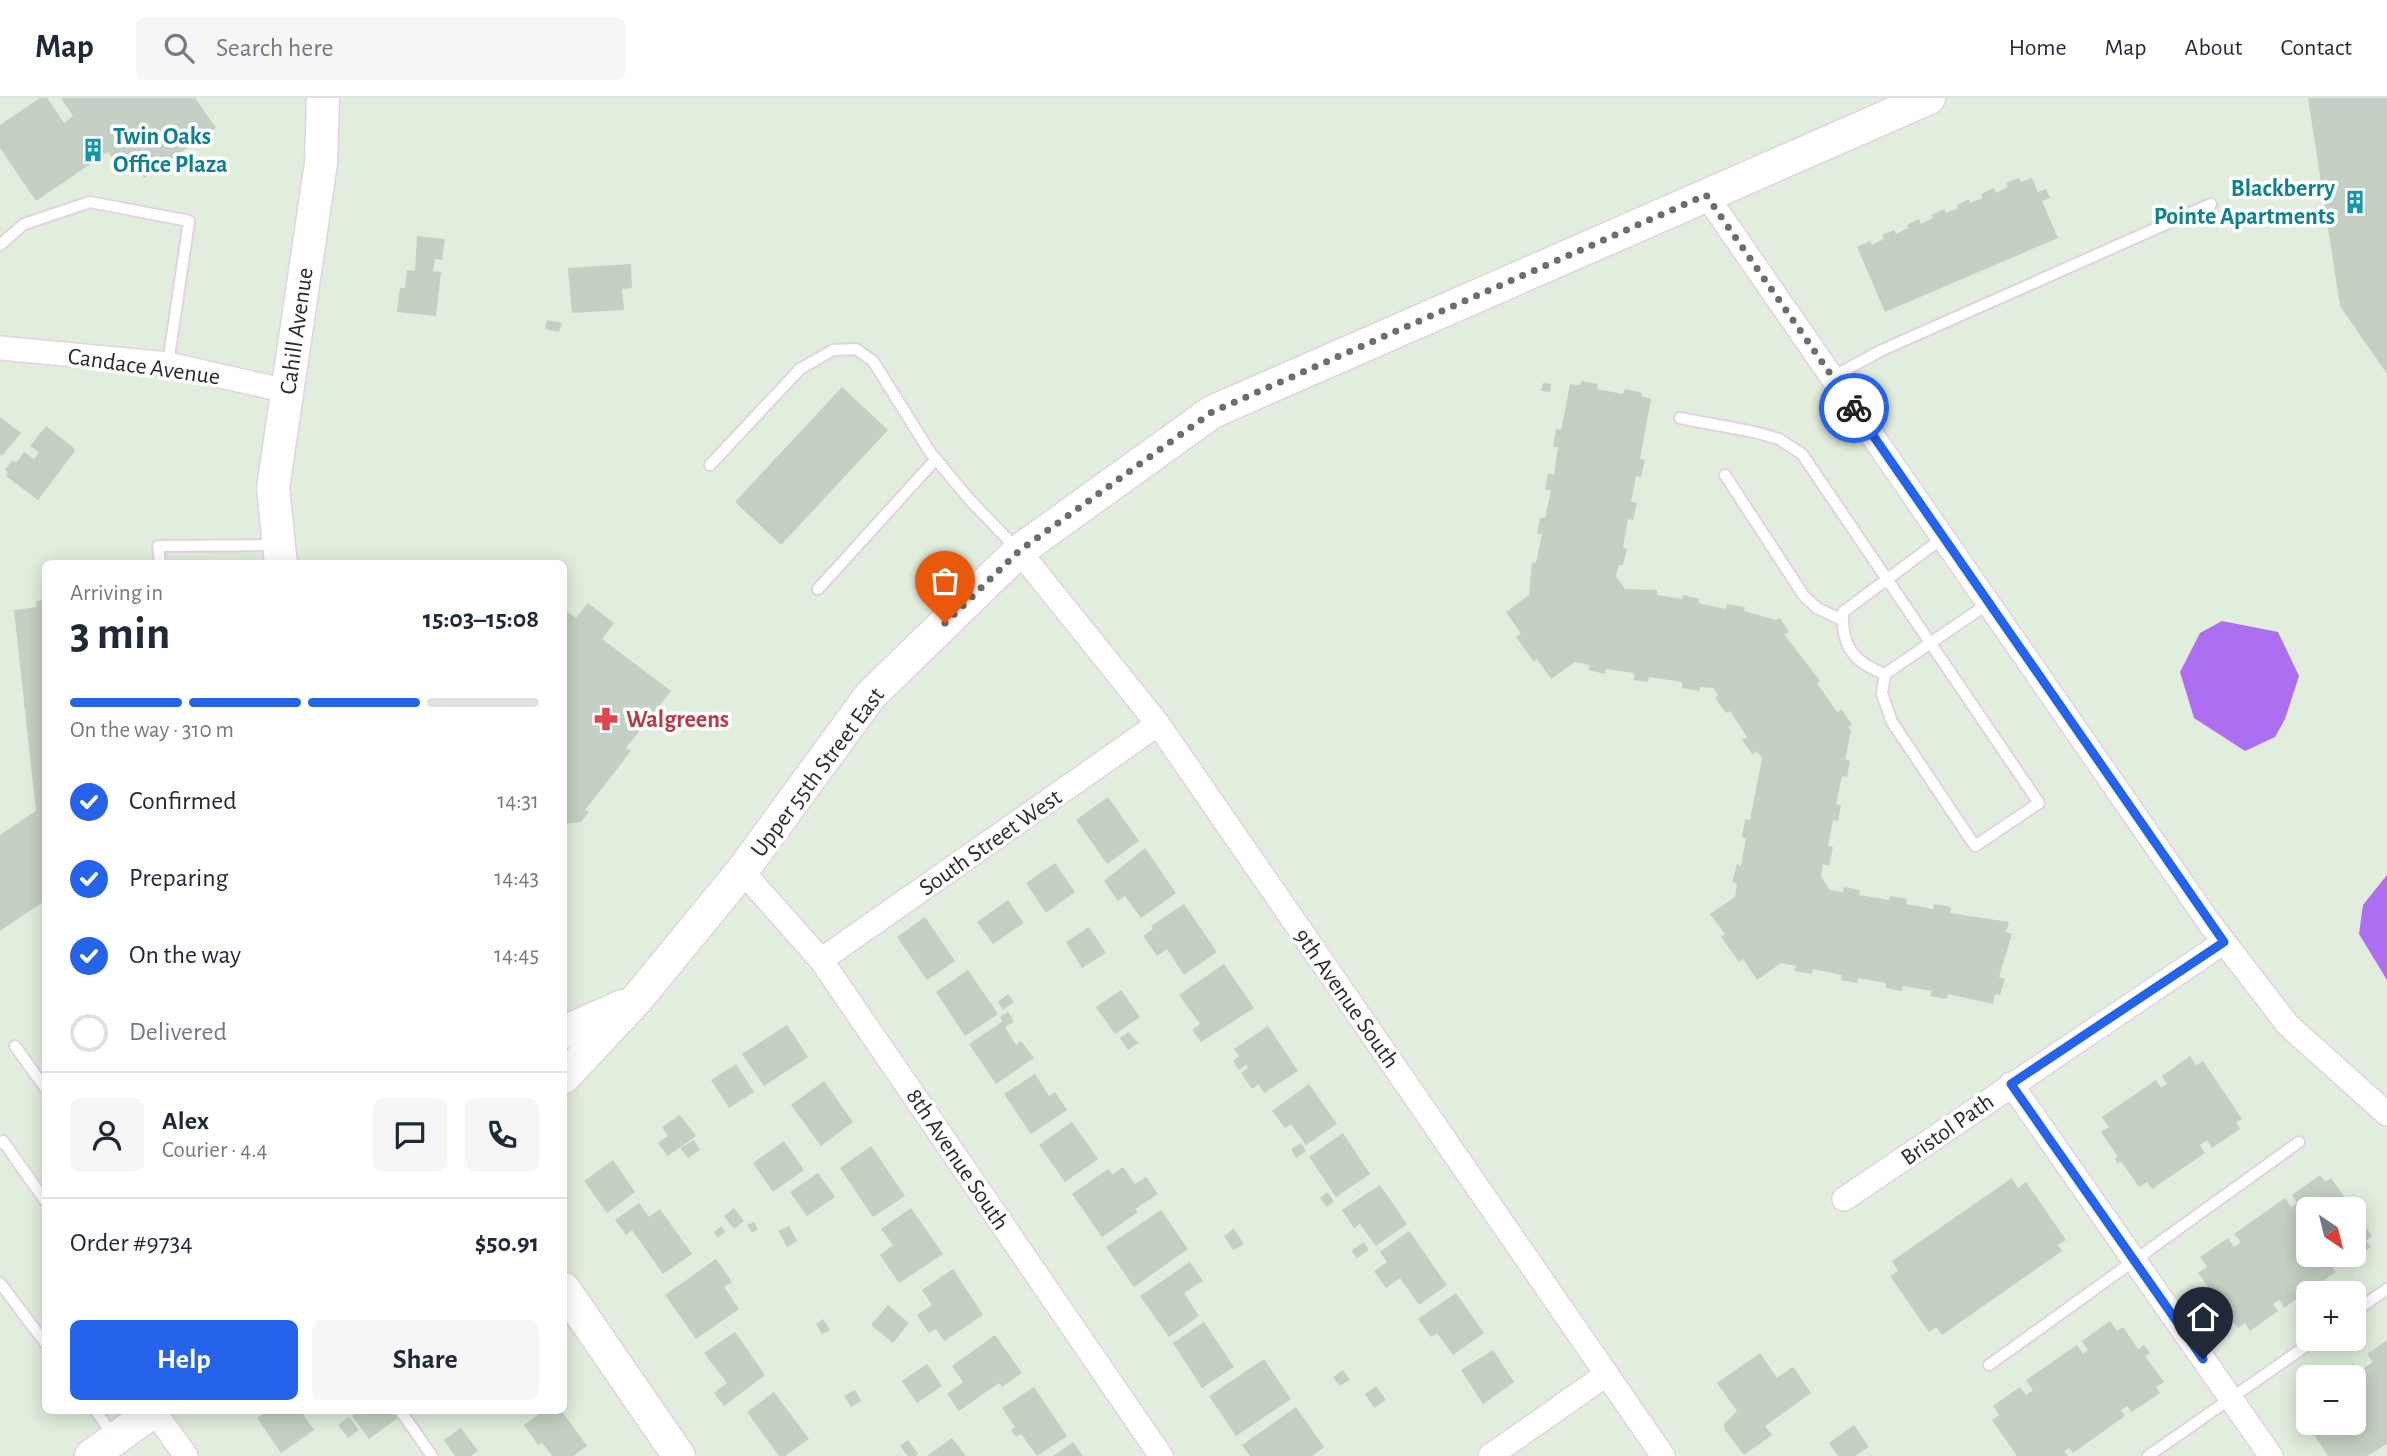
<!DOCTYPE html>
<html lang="en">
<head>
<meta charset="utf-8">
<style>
	body { margin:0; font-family:"Alegreya Sans",sans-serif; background:#f6f6f7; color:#1f2937; height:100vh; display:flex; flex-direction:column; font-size:26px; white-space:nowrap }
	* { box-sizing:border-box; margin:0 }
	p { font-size:23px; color:#747a83 }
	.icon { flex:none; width:38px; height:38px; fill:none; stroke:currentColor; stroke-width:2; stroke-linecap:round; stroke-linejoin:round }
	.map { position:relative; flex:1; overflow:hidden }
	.details { position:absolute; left:42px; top:462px; width:525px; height:854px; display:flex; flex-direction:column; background:#fff; border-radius:10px; box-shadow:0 4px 18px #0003 }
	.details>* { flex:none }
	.needle { width:46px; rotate:145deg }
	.controls { position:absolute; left:2296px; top:1099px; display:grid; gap:14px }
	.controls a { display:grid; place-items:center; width:70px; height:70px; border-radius:10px; background:#fff; box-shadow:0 4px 18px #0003; font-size:35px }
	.pin { position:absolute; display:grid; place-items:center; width:60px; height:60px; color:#fff; margin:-72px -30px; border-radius:50% 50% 50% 0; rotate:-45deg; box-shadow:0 0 7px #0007 }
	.pin .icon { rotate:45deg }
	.courier { position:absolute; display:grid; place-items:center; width:70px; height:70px; margin:-35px; border:5px solid #2563eb; border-radius:50%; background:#fff; color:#222; box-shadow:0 2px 9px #0007 }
	.summary em { font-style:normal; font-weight:700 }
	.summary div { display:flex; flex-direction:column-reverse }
	.summary { display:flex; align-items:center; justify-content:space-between; height:119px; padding:0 28px }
	h1 { font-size:46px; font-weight:700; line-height:52px }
	.bar { display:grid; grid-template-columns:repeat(4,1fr); gap:10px 7px; align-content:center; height:84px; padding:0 28px }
	.bar i { height:9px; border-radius:5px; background:#e0e1e3 }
	.bar .active { background:#2563eb }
	.bar p { grid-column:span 4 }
	.line { display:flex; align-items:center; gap:18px; padding:0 28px; border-top:2px solid #e0e1e3 }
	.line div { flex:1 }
	.round { display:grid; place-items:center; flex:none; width:74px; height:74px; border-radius:10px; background:#f6f6f7 }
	ol { padding:0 28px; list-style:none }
	li { display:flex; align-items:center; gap:21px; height:77px }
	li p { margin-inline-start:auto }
	li .icon { padding:7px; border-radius:50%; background:#2563eb; color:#fff; stroke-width:4 }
	li:last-child { color:#747a83 }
	li i { width:38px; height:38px; border:4px solid #e0e1e3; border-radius:50% }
	.cta { display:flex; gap:14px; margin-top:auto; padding:14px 28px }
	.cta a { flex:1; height:80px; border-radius:10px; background:#2563eb; color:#fff; font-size:28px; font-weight:700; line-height:80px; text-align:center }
	.cta a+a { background:#f6f6f7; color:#1f2937 }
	header { display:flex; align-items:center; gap:42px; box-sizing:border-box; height:98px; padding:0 35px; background:#fff; border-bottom:2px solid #e0e1e3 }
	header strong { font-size:33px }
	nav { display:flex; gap:38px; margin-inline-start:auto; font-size:24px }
	.search { width:490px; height:63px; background:#f6f6f7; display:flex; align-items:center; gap:18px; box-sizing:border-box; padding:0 24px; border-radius:10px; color:#747a83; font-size:26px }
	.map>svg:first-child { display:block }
	.water { fill:#ae6ef1 }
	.building { fill:#c4d0c3 }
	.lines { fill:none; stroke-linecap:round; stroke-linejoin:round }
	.lane-casing { stroke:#e4d2e4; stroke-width:14 }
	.street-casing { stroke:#e4d2e4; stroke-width:26 }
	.secondary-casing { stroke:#e4d2e4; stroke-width:35 }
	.lane { stroke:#fff; stroke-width:10 }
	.street { stroke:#fff; stroke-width:23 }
	.secondary { stroke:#fff; stroke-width:32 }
	.done { stroke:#6b6f69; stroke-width:7; stroke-dasharray:0 12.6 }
	.route { stroke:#2563eb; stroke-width:9 }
	.labels { text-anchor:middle; stroke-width:7; stroke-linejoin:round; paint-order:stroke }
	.culture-label { font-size:24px; font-weight:bold; fill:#0d838f; stroke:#fff; text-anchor:start }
	.street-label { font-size:24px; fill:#2b2b2b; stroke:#fff }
	.health-label { font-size:24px; font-weight:bold; fill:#be3a42; stroke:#fff; text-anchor:start }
</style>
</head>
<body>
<header>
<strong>Map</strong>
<div class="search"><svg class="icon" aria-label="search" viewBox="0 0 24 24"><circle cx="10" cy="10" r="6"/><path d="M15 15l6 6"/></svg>Search here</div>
<nav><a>Home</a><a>Map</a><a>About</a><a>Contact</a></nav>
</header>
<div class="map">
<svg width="2387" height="1358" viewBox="0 0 2387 1358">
	<rect width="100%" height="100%" fill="#e1eddd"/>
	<g class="water">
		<polygon points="2222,523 2278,534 2299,578 2285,621 2275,639 2245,653 2194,620 2180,574 2200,535"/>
		<polygon points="2387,777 2387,882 2359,836 2363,807"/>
	</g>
	<g class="building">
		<polygon points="40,0 47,0 64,25 73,18 61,0 195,0 216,30 144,80 134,65 122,73 108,54 36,103 0,50 0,27"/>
		<polygon points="2308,0 2387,0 2387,276 2340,208"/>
		<polygon points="2019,80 2021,84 2032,80 2038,94 2046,91 2050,100 2042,103 2058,140 1885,214 1857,149 1870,143 1872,147 1884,141 1882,137 1894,132 1896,136 1908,130 1907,127 1919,121 1921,126 1933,120 1931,117 1944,111 1946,115 1958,110 1957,107 1969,101 1970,105 1983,100 1981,96 1994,90 1996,95 2008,89 2006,85"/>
		<polygon points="417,138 445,141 442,162 435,161 433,173 441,174 436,218 397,214 400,190 405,190 407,172 415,173"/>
		<polygon points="631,166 632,190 622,191 624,212 572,215 568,170"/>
		<polygon points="547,222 562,225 559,234 545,231"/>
		<polygon points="1582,283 1598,286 1597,291 1623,296 1625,291 1642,295 1641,298 1651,301 1640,361 1645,362 1641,379 1636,378 1631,404 1637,405 1633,422 1628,421 1623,450 1627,451 1623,467 1619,467 1616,478 1625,491 1657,492 1657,497 1682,501 1683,497 1699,501 1698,505 1726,511 1727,506 1745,509 1744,513 1776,522 1780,520 1789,534 1784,536 1820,583 1817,585 1837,614 1842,612 1852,626 1848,629 1851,633 1845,661 1850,663 1847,679 1842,678 1836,706 1841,707 1838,723 1833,722 1828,748 1833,749 1829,768 1823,766 1821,779 1830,792 1843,794 1844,789 1860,792 1859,797 1889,802 1890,798 1907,801 1906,806 1933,811 1934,806 1951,809 1950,815 2009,824 2006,834 2012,836 1999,879 2005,881 2000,897 1995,896 1993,906 1948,896 1947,901 1930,898 1932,893 1903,888 1902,893 1886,890 1886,885 1858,880 1857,885 1841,882 1842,877 1813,871 1812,876 1795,873 1796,868 1781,865 1757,882 1743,861 1739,864 1721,839 1725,836 1710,816 1735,799 1737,786 1732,784 1737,766 1741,768 1746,740 1742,740 1745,721 1750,722 1762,660 1757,653 1752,656 1742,642 1747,639 1730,613 1726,615 1715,600 1718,597 1713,590 1700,589 1699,593 1682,590 1682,584 1649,579 1648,584 1634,582 1634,575 1606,571 1605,576 1588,572 1590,567 1575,564 1551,581 1537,561 1534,564 1516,539 1521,536 1506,514 1529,497 1532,464 1536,465 1542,436 1537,436 1540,420 1545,420 1551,392 1545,392 1548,375 1554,377 1558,349 1553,349 1556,331 1561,332 1570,286 1580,287"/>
		<polygon points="1543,285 1551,286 1550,294 1541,293"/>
		<polygon points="842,289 888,332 781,447 735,404"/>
		<polygon points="0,319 21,335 2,358 0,356"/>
		<polygon points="46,328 74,350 75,353 38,402 6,378 8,375 5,372 12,363 17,364 24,354 34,361 39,354 30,348"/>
		<polygon points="46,502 46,802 0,833 0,737 36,713 14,512 37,509 36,503"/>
		<polygon points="588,505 614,525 602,541 671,593 626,650 631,653 585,712 589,714 581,724 564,726 564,512 576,520"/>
		<polygon points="1108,699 1139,743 1107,766 1076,722"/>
		<polygon points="1145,750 1176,795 1141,820 1125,798 1118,803 1104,783"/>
		<polygon points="1055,765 1075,794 1046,815 1026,785"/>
		<polygon points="1008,802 1024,825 993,846 977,824"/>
		<polygon points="1184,806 1217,854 1184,877 1167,851 1157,858 1143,838 1153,831 1151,828"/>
		<polygon points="925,819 955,863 927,882 897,839"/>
		<polygon points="1089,829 1106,855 1082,870 1066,844"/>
		<polygon points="1224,866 1254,910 1201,944 1192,932 1200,926 1179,897"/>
		<polygon points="968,872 998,916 965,938 936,894"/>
		<polygon points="1121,892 1140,919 1115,936 1096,909"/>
		<polygon points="1008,896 1014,904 1003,912 998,904"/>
		<polygon points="1008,914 1014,924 1005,929 1016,947 1021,943 1034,960 996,986 969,946 1002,924 1000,919"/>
		<polygon points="787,927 808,959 764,988 742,956"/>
		<polygon points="1268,928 1298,973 1264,995 1258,986 1252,991 1241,975 1248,970 1246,967 1239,972 1233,963 1239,958 1234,951"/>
		<polygon points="1129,934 1138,945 1128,952 1120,940"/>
		<polygon points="2190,958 2196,968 2203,963 2242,1021 2236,1024 2240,1031 2212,1050 2207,1042 2200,1047 2205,1055 2152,1091 2147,1084 2139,1089 2121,1063 2118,1066 2115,1061 2118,1059 2101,1034 2109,1029 2102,1019 2156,982 2161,990 2167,986 2162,978"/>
		<polygon points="736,966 754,994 729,1010 711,982"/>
		<polygon points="1035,976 1049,998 1055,994 1067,1012 1031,1036 1004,996"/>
		<polygon points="824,983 853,1024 821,1048 791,1007"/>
		<polygon points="1309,986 1337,1026 1306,1047 1291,1026 1285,1030 1272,1013"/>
		<polygon points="680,1017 696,1038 668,1058 658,1045 668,1038 662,1029"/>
		<polygon points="1072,1024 1098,1061 1065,1084 1039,1047"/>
		<polygon points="1343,1035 1370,1076 1336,1099 1309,1059"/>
		<polygon points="694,1042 700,1052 688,1060 680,1050"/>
		<polygon points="784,1043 804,1072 773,1094 753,1065"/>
		<polygon points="1301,1045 1306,1053 1296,1060 1291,1051"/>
		<polygon points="871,1048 905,1098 873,1119 840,1070"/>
		<polygon points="613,1062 635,1094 607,1115 584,1083"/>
		<polygon points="1123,1069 1135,1086 1146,1079 1158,1096 1135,1111 1138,1114 1102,1139 1072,1096 1108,1071 1113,1076"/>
		<polygon points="818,1075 835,1099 807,1118 790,1094"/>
		<polygon points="2320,1077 2325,1084 2331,1080 2353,1111 2308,1111 2308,1157 2354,1157 2354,1112 2372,1138 2366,1143 2371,1149 2341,1169 2336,1161 2330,1165 2336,1174 2284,1210 2279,1202 2273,1206 2278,1213 2250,1233 2245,1225 2238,1230 2221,1206 2216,1209 2210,1200 2214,1197 2198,1175 2207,1169 2200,1159 2228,1140 2234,1149 2241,1144 2234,1136 2285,1100 2291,1109 2297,1105 2292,1097"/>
		<polygon points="2012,1080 2018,1090 2026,1084 2066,1142 2058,1147 2062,1153 1942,1237 1936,1229 1929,1234 1890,1178 1898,1173 1892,1163"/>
		<polygon points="1380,1087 1407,1126 1376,1148 1360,1126 1354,1130 1342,1112"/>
		<polygon points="1327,1094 1334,1103 1327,1109 1320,1100"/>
		<polygon points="639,1105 649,1119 660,1111 692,1156 663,1176 632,1132 626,1137 615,1122"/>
		<polygon points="734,1110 744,1123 734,1131 724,1118"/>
		<polygon points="911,1110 943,1156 899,1185 880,1157 893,1147 881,1131"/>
		<polygon points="1161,1112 1188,1151 1134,1189 1106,1149"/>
		<polygon points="754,1124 758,1131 752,1135 747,1127"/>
		<polygon points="721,1128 725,1134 718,1140 714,1134"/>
		<polygon points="789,1128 797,1143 787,1149 778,1133"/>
		<polygon points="1234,1131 1244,1146 1233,1152 1224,1138"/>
		<polygon points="1409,1133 1447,1187 1419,1207 1400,1180 1386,1190 1374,1173 1387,1164 1380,1154"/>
		<polygon points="1364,1144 1369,1152 1357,1160 1351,1153"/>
		<polygon points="716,1161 732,1184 724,1189 739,1211 696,1241 665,1197"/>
		<polygon points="1190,1164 1203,1183 1184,1195 1199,1218 1169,1239 1140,1198"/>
		<polygon points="953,1171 983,1217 944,1243 936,1231 929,1235 917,1217 932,1207 922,1192"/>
		<polygon points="1456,1195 1484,1235 1453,1257 1437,1235 1431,1239 1418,1221"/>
		<polygon points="888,1207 909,1225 893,1245 871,1227"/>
		<polygon points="823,1221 830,1232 822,1236 816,1226"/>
		<polygon points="2110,1223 2117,1233 2123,1229 2138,1251 2144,1247 2150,1255 2145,1258 2164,1284 2156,1289 2160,1295 2132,1314 2127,1308 2121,1312 2125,1318 2073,1355 2069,1350 2064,1353 2068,1358 2017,1358 1992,1322 1999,1317 1993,1308 2020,1289 2026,1297 2033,1292 2026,1282 2077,1247 2083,1256 2088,1252 2082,1243"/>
		<polygon points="1204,1224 1234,1269 1202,1290 1173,1245"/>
		<polygon points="735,1234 765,1277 724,1308 714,1295 727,1285 704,1255"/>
		<polygon points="995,1237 1022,1275 1002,1289 999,1285 959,1313 947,1296 963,1284 952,1268"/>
		<polygon points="2387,1242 2387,1346 2367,1358 2328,1358 2300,1315 2308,1309 2303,1301 2308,1297 2308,1325 2354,1325 2354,1279 2334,1279 2354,1265 2359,1274 2373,1264 2367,1256"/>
		<polygon points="1493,1252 1514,1284 1483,1306 1461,1272"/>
		<polygon points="1760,1255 1777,1280 1793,1269 1811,1295 1765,1328 1772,1337 1744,1357 1725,1332 1724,1326 1737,1313 1717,1285"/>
		<polygon points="1264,1261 1291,1301 1236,1338 1209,1298"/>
		<polygon points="927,1266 942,1288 917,1305 902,1283"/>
		<polygon points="1343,1272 1350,1282 1340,1288 1333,1279"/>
		<polygon points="1376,1288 1386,1302 1374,1310 1365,1296"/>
		<polygon points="1034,1289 1067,1338 1037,1358 1021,1336 1016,1339 1011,1332 1015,1329 1002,1310"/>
		<polygon points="855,1292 861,1303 851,1309 844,1298"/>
		<polygon points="774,1294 809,1341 785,1358 779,1358 747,1314"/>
		<polygon points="1296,1309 1324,1349 1312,1358 1250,1358 1242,1347"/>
		<polygon points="269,1312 300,1312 314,1332 281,1355 257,1320"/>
		<polygon points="359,1312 393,1312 398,1320 369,1341 352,1318"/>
		<polygon points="545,1312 561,1312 587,1348 573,1358 552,1358 542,1345 538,1347 524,1327"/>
		<polygon points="349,1319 359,1332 348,1340 338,1327"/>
		<polygon points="1854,1327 1869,1349 1855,1358 1838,1358 1829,1345"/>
		<polygon points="461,1330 478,1353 471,1358 455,1358 444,1342"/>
		<polygon points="952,1340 966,1358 927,1358"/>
		<polygon points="908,1342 918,1356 916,1358 908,1358 900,1348"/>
		<polygon points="1073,1344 1083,1358 1053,1358"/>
	</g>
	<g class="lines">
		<g class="lane-casing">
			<g id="lane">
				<polyline points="0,147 24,126 90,104 189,123 168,266"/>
				<polyline points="1833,279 1880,253 2211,106"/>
				<polyline points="1680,320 1754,334 1779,341 1802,356 2039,705 1975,748 1892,624 1882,596 1885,576"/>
				<polyline points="710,367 800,271 833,252 856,251 873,263 930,354 969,401 1017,451"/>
				<polyline points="1725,377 1804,498 1817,510 1842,522"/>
				<path d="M1944,439l-101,75c-2,34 11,51 42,62l104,-71"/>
				<polyline points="160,466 158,448 276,447"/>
				<polyline points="818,491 936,361"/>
				<polyline points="15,948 46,991"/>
				<polyline points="0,1045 3,1043 46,1104"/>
				<polyline points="0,1185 46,1246"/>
				<polyline points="2354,1214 2387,1191"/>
				<polyline points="1989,1267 2299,1044"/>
				<polyline points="95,1312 114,1338"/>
				<polyline points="400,1312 432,1358"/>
				<polyline points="2148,1358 2316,1241"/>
			</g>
		</g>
		<g class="street-casing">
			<g id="street">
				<polyline points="1706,97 2208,823 2288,927 2387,1016"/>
				<polyline points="0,250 168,266 287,293"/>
				<polyline points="1019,453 1158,626 1663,1358"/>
				<polyline points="742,773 821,862 1161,1358"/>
				<polyline points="821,862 1158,626"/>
				<polyline points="2011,986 2271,1358"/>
				<polyline points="1844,1101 2224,844"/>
				<polyline points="154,1313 186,1358"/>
				<polyline points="1490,1358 1607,1276"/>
			</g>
		</g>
		<g class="secondary-casing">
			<g id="secondary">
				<polyline points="281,466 273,390 321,65 323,0"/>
				<polyline points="564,934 623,908"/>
				<polyline points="564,979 637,901 742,773 870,598 1019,453 1212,314 1929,0"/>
				<polyline points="564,1191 679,1358"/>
				<polyline points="91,1358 155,1312"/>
			</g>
		</g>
		<use href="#lane" class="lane"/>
		<use href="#street" class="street"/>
		<use href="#secondary" class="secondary"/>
	</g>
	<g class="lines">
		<polyline class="done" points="945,525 1019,453 1212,314 1706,97 1854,310"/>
		<polyline class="route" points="1854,310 2224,844 2011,986 2203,1261"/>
	</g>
	<defs>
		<g id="building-bare" transform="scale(1.89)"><path d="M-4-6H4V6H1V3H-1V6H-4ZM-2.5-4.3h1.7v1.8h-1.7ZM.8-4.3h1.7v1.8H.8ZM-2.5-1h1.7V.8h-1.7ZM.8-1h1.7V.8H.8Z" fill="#0f9aa8" stroke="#fff" stroke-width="2.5" paint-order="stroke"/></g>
		<g id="pharmacy-bare" transform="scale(1.89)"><path d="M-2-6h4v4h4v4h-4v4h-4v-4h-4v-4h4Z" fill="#e0444e" stroke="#fff" stroke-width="2.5" paint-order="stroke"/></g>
	</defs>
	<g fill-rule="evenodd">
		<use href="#building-bare" x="93" y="52"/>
		<use href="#building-bare" x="2355" y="104"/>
		<use href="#pharmacy-bare" x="606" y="621"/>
	</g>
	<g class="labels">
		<g class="culture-label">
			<text x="113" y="46">Twin Oaks<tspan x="113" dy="28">Office Plaza</tspan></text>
			<text x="2335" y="98" text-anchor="end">Blackberry<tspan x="2335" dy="28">Pointe Apartments</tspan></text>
		</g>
		<g class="street-label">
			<text transform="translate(296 233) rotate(-82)" y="8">Cahill Avenue</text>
			<text transform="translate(144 268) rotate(8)" y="8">Candace Avenue</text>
			<text transform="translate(817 674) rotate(-53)" y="8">Upper 55th Street East</text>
			<text transform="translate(990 744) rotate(-35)" y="8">South Street West</text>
			<text transform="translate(1347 900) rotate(55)" y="8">9th Avenue South</text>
			<text transform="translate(1947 1031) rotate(-35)" y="8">Bristol Path</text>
			<text transform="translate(958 1061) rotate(56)" y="8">8th Avenue South</text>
		</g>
		<g class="health-label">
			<text x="626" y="629">Walgreens</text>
		</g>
	</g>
</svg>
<div class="controls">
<a><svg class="needle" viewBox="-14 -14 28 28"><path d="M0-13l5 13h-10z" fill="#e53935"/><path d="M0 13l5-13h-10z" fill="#747a83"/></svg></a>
<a>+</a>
<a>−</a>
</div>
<div class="pin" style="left:945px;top:525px;background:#ea580c"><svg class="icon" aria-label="bag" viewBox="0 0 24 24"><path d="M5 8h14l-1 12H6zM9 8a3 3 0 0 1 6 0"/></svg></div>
<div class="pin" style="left:2203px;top:1261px;background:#1f2937"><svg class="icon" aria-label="home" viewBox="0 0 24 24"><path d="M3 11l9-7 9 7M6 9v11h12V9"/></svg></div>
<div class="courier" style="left:1854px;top:310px"><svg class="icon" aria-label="bike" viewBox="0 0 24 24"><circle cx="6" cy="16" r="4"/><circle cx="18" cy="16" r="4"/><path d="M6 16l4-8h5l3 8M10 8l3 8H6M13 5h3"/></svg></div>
<section class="details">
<div class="summary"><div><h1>3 min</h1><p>Arriving in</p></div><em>15:03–15:08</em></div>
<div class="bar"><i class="active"></i><i class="active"></i><i class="active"></i><i></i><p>On the way · 310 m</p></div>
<ol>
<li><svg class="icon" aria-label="check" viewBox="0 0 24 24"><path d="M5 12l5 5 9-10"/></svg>Confirmed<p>14:31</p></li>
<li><svg class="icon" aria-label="check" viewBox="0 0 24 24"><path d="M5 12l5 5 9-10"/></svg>Preparing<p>14:43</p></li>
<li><svg class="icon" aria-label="check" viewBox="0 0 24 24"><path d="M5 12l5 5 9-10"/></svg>On the way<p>14:45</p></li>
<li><i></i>Delivered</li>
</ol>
<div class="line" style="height:126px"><a class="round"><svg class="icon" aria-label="person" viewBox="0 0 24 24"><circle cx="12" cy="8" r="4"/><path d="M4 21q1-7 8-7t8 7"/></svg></a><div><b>Alex</b><p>Courier · 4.4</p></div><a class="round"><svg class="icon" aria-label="chat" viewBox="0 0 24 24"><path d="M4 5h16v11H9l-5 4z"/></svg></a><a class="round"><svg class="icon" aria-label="phone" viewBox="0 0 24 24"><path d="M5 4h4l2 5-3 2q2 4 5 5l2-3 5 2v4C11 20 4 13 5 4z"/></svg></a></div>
<div class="line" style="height:91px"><div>Order #9734</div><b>$50.91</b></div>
<div class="cta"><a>Help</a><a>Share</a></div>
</section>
</div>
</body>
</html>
